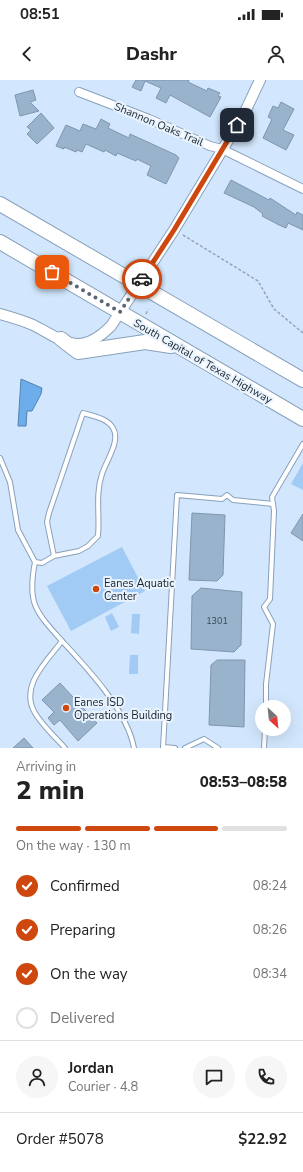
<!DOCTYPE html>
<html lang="en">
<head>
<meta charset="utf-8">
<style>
	body { margin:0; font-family:"Nunito Sans",sans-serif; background:#f6f6f6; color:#222; height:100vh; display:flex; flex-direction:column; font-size:15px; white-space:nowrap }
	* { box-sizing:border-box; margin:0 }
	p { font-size:13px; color:#767676 }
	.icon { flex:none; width:22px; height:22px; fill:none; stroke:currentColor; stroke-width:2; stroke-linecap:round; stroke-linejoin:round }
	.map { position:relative; height:668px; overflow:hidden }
	.drawer { display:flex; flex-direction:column; background:#fff; flex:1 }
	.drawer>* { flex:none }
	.needle { width:26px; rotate:153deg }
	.fabs { position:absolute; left:255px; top:620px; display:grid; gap:8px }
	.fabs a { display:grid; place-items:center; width:36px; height:36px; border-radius:50%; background:#fff; box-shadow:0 4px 16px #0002; font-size:20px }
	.pin { position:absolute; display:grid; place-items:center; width:34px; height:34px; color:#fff; margin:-17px; border-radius:8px; box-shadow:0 2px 6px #0006 }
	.courier { position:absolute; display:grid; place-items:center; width:40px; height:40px; margin:-20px; border:3px solid #cd470f; border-radius:50%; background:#fff; color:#222; box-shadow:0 1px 5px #0007 }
	.head em { font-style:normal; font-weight:800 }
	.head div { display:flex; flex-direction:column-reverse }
	.head { display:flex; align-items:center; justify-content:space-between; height:68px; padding:0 16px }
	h1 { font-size:26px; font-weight:800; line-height:30px }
	.bar { display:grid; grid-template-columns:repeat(4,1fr); gap:6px 4px; align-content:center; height:48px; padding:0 16px }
	.bar i { height:5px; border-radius:3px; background:#e0e0e0 }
	.bar .selected { background:#cd470f }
	.bar p { grid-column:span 4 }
	.line { display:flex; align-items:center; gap:10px; padding:0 16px; border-top:1px solid #e0e0e0 }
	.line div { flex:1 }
	.round { display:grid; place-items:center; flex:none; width:42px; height:42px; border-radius:21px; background:#f6f6f6 }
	ol { padding:0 16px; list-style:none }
	li { display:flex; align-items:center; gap:12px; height:44px }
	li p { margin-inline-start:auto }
	li .icon { padding:4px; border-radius:50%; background:#cd470f; color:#fff; stroke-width:4 }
	li:last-child { color:#767676 }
	li i { width:22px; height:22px; border:2px solid #e0e0e0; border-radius:50% }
	.status { display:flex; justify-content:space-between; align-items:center; height:28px; padding:0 20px; background:#fff; direction:ltr }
	.status svg { height:11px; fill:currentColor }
	header { display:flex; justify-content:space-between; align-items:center; height:52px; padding:0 16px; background:#fff; font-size:18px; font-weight:800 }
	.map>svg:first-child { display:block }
	.green { fill:#a1caf4 }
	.water { fill:#6dadeb; stroke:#5483b1 }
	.building { fill:#9ab3cd; stroke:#7e96af }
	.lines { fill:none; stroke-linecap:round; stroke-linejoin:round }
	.service-casing { stroke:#88a1ba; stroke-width:6 }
	.minor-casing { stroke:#88a1ba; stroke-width:10 }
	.tertiary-casing { stroke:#88a1ba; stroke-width:12 }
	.trunk-casing { stroke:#88a1ba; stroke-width:16 }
	.path { stroke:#93a4b5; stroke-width:1.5; stroke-dasharray:3 2; stroke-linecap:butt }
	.service { stroke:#fff; stroke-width:4 }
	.minor { stroke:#fff; stroke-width:8 }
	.tertiary { stroke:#fff; stroke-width:10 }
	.trunk { stroke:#fff; stroke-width:14 }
	.done { stroke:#596774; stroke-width:4; stroke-dasharray:0 7.2 }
	.route { stroke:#cd470f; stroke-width:5 }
	.poi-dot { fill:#cd470f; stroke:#e8f3fe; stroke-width:1.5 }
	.labels { text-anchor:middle; stroke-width:4; stroke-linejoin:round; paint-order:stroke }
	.number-label { font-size:9px; fill:#384654 }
	.street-label { font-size:11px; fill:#18222b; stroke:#e8f3fe }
	.poi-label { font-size:11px; fill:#18222b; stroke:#e8f3fe; text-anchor:start }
</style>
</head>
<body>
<div class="status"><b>08:51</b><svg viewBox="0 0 49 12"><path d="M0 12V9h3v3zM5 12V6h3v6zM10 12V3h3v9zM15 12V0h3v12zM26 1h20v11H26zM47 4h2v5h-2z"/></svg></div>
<header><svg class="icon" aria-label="back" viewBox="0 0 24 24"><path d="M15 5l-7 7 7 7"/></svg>Dashr<svg class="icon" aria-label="person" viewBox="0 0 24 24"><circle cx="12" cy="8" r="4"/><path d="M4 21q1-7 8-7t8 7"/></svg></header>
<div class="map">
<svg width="303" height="668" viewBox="0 0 303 668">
	<rect width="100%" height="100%" fill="#d2e7fd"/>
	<g class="green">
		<polygon points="303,383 303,410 291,404"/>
		<polygon points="122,467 145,511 71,551 47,506"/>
		<polygon points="112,533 119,547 111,551 105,537"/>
		<polygon points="132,534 140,534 139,554 131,553"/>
		<polygon points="130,575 138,575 138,594 129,594"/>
	</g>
	<polygon class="water" points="21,299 42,308 41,314 32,331 27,331 26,346 18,346"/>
	<g class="building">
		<polygon points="136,0 189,0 188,2 207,11 208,8 220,13 218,16 221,17 210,37 170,15 166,23 156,18 161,8 145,1 141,11 132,7"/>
		<polygon points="33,10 36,20 30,22 39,31 20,36 15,15"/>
		<polygon points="281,22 294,29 283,50 294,55 286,70 263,58 272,39 268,37 273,26 278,28"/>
		<polygon points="41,33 54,48 37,64 27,54 31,50 27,47"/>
		<polygon points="101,39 110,44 108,48 129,58 130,54 176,75 179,78 166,104 147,95 151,86 137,79 136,81 117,73 116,76 105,70 104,72 86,64 82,72 77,70 76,72 64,67 64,69 56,66 66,45 80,51 83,44 96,49"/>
		<polygon points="231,100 269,120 270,118 296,135 297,132 303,135 303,150 288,143 286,148 279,145 262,136 263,134 254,127 224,113"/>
		<polygon points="192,433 225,435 223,495 217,501 189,500"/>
		<polygon points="303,434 303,461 291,453"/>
		<polygon points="201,508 242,512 241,565 234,572 191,569 192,516"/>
		<polygon points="217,580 245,580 244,647 209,645 211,585"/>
		<polygon points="60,603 97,643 78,661 60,640 54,645 48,638 54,632 42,620"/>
		<polygon points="24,658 33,668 13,668"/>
	</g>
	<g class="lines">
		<g class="service-casing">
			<g id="service">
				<path d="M0,378l10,24 8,48 17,32 7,1 12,-7 25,-5 9,-5 10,-10c2,-21 -3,-41 4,-62 4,-13 19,-33 11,-46 -6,-10 -20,-12 -30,-15l-34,100 -2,9 7,34"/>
				<path d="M35,482c-8,41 0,49 27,79 -15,20 -43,45 -27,72 7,12 20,24 30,35"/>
				<path d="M62,561c25,27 65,69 72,107"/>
				<polyline points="266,627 266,604 273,544 264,527 270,519 274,431 272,417 303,364"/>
				<polyline points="163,667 175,668"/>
				<polyline points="163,668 177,415 222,419 227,415 233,420 273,424"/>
				<polyline points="185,668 204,659 218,668"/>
				<polyline points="264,668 265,649"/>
			</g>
		</g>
		<g class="minor-casing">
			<polyline id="minor" points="79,12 149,39 210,66 222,69 303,109"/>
		</g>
		<g class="tertiary-casing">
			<path id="tertiary" d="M0,234c11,3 22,6 33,11 13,6 28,18 43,19 13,1 26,-9 35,-18l63,-96 70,-116 16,-34"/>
		</g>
		<g class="trunk-casing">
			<g id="trunk">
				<polyline points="0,124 303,300"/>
				<polyline points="0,162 303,339"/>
				<polyline points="61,259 78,272 145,262 171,266"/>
			</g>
		</g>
		<g class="path">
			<polyline points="183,155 258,201 274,229 303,253"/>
			<polyline points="146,234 148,229"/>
		</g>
		<use href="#service" class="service"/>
		<use href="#minor" class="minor"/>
		<use href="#tertiary" class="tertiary"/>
		<use href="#trunk" class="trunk"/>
	</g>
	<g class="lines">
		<polyline class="done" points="52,192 120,232 142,199"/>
		<polyline class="route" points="142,199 174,150 237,45"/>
	</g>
	<g class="poi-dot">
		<circle cx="96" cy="509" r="4"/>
		<circle cx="66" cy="628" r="4"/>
	</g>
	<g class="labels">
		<g class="number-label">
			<text x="217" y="544">1301</text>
		</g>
		<g class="street-label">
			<text transform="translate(159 44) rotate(23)" y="4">Shannon Oaks Trail</text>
			<text transform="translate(203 281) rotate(30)" y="4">South Capital of Texas Highway</text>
		</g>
		<g class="poi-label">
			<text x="104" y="507">Eanes Aquatic<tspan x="104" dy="13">Center</tspan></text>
			<text x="74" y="626">Eanes ISD<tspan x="74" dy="13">Operations Building</tspan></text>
		</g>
	</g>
</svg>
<div class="fabs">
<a><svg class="needle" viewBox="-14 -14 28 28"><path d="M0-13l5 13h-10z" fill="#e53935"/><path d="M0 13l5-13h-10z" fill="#767676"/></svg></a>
</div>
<div class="pin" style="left:52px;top:192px;background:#ea580c"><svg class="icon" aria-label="bag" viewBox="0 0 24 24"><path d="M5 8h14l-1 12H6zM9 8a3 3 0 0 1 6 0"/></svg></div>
<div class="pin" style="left:237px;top:45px;background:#1f2937"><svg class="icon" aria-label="home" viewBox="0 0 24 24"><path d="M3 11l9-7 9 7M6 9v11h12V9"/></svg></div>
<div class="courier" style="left:142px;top:199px"><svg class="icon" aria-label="car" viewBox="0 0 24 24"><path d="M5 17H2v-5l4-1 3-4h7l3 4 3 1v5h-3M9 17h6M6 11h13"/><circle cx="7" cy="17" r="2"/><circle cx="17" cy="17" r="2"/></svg></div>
</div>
<section class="drawer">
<div class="head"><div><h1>2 min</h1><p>Arriving in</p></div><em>08:53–08:58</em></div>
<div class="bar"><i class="selected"></i><i class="selected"></i><i class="selected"></i><i></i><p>On the way · 130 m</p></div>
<ol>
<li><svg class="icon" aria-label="check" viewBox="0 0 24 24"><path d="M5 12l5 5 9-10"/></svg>Confirmed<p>08:24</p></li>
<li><svg class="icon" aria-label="check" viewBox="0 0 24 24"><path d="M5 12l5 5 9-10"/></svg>Preparing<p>08:26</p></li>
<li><svg class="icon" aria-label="check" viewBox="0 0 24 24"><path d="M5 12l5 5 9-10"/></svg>On the way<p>08:34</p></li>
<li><i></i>Delivered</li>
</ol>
<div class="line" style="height:72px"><a class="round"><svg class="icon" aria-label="person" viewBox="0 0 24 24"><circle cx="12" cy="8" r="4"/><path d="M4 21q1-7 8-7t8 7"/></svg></a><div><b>Jordan</b><p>Courier · 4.8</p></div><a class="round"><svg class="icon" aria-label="chat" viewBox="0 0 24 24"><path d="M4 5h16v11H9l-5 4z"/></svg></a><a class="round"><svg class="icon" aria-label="phone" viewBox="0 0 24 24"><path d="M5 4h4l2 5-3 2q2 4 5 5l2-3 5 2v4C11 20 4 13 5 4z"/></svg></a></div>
<div class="line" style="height:52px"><div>Order #5078</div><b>$22.92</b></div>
</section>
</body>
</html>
